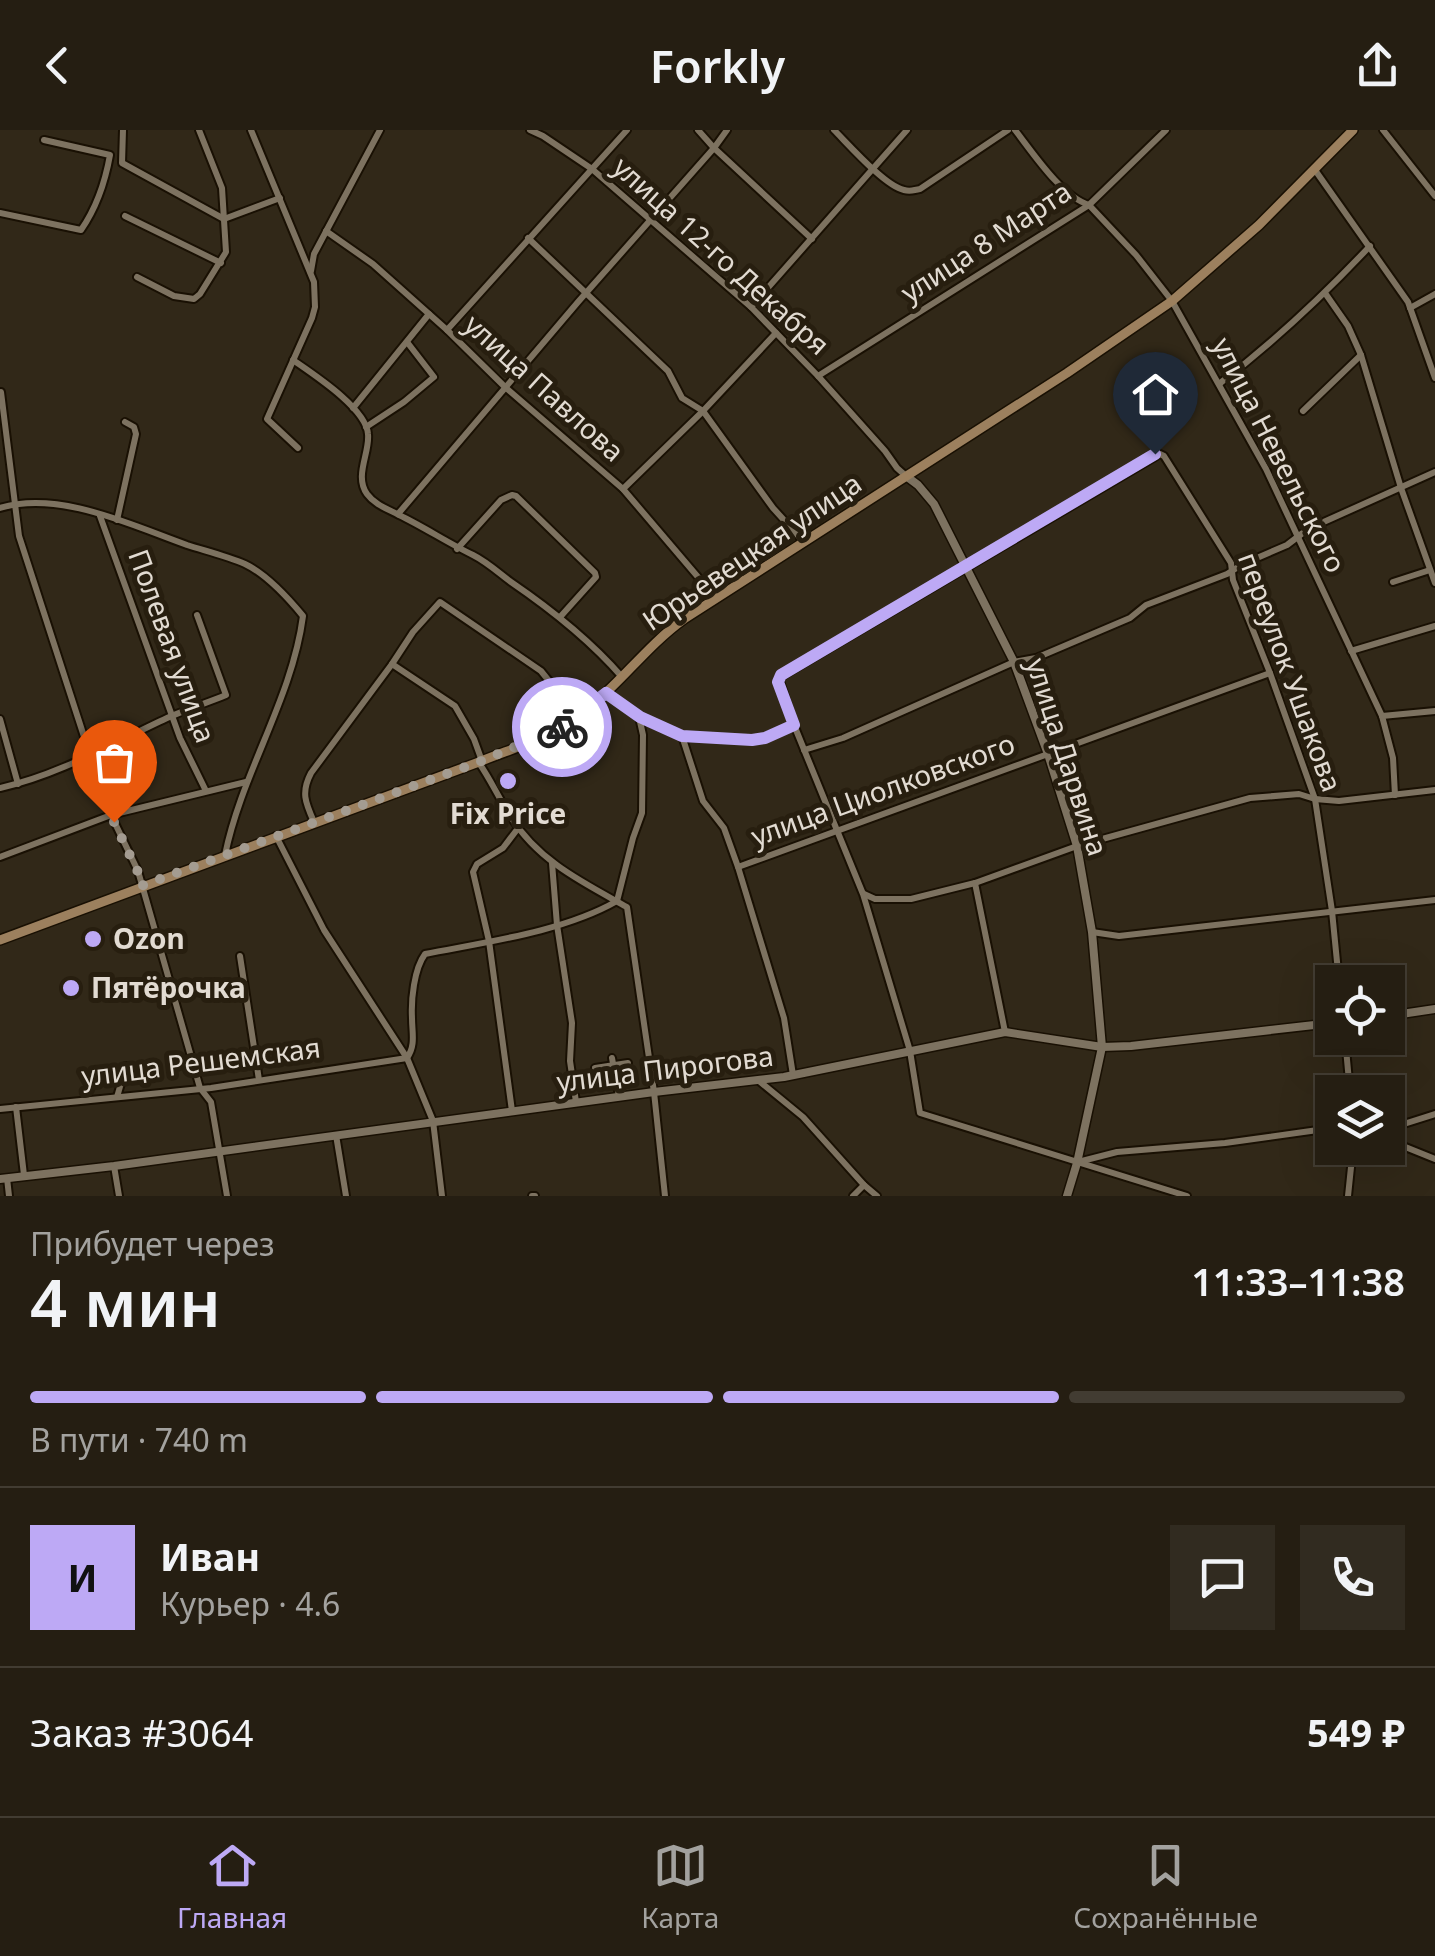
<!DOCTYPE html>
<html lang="ru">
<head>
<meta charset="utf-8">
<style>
	body { margin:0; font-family:"Noto Sans",sans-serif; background:#312b20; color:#f1f3f6; height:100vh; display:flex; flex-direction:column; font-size:38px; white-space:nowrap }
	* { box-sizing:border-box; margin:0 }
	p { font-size:32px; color:#a3a29f }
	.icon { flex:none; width:55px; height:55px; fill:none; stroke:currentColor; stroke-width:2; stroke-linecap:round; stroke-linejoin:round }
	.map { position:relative; height:1066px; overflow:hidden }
	.details { display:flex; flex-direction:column; background:#251e12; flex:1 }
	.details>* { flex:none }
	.controls { position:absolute; left:1315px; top:835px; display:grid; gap:20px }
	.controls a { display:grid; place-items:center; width:90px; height:90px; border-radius:0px; background:#251e12; box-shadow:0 10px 40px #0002,0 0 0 2px #423c32; font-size:50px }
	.pin { position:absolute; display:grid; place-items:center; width:85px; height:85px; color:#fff; margin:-102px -42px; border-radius:50% 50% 50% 0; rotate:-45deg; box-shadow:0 0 10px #0007 }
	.pin .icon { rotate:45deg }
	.courier { position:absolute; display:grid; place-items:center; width:100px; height:100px; margin:-50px; border:8px solid #bda9f5; border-radius:50%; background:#fff; color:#222; box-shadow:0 2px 12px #0007 }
	.overview em { font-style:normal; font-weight:600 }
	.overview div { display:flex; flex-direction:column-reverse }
	.overview { display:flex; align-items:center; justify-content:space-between; height:170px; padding:0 30px }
	h1 { font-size:65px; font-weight:600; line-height:75px }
	.bar { display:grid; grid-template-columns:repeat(4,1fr); gap:15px 10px; align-content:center; height:120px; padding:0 30px }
	.bar i { height:12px; border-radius:8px; background:#423c32 }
	.bar .active { background:#bda9f5 }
	.bar p { grid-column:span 4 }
	.line { display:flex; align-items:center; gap:25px; padding:0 30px; border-top:2px solid #423c32 }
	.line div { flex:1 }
	.round { display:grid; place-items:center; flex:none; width:105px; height:105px; border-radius:0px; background:#312b20 }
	header { display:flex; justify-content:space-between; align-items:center; height:130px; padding:0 30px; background:#251e12; font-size:45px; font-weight:600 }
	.dock { display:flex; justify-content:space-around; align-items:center; height:140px; border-top:2px solid #423c32; background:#251e12; font-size:28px; color:#a3a29f }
	.dock a { display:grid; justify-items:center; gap:5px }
	.dock .active { color:#bda9f5 }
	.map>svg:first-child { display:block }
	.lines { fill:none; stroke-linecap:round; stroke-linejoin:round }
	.minor-casing { stroke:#191003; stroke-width:10 }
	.tertiary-casing { stroke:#191003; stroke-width:11 }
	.secondary-casing { stroke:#191003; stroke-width:12 }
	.minor { stroke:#7d7260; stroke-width:6 }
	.tertiary { stroke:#7d7260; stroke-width:8 }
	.secondary { stroke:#9c805e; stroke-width:9 }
	.done { stroke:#a49c91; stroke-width:10; stroke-dasharray:0 18 }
	.route { stroke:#bda9f5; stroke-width:12 }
	.poi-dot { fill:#bda9f5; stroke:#271e0f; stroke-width:4 }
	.labels { text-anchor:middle; stroke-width:10; stroke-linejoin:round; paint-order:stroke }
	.street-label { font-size:28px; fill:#e2dbd2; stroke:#271e0f }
	.poi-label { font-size:28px; font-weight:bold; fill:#e2dbd2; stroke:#271e0f; text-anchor:start }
</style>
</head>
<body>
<header><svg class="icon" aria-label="back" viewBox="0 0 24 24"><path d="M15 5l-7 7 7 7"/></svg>Forkly<svg class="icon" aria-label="share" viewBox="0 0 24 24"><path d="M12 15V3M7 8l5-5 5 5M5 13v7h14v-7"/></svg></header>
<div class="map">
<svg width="1435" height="1066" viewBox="0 0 1435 1066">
	<rect width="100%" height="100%" fill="#312818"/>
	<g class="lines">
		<g class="minor-casing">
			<g id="minor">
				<polyline points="123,0 122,33 224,89 280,68"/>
				<polyline points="251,0 314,152 315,177 312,188 267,289 298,318"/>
				<polyline points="530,0 543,6 592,39 751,177 818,246 885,321 897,338 906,346"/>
				<polyline points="698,0 714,18 812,109"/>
				<path d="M834,0c15,15 51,56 70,60 7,2 9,0 16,-1l88,-59"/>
				<path d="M1015,0c18,23 46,66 74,75l47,50 36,46 94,168 116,247 11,42 2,37"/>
				<polyline points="1383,0 1435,66"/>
				<polyline points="1315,40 1408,172 1435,248"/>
				<path d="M0,83l81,17c16,-23 24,-47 29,-75l-66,-15"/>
				<polyline points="125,86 221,133"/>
				<polyline points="326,101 373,134 447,200 505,257 623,359 715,467"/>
				<polyline points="528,108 668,241 682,268 703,281 773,378 803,411"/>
				<polyline points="311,141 314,124 380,0"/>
				<polyline points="137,147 174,166 194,169 200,164 226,122 222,58 199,0"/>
				<polyline points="1325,163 1348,196 1361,225 1401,358 1435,453"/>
				<polyline points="751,177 907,0"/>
				<polyline points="1410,178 1435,164"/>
				<polyline points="447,200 627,0"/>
				<path d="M293,230c20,14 73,48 75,74 2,19 -14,42 -1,60 8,11 21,15 32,21 25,12 49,28 74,40 14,7 26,18 38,27 41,28 78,57 111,95"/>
				<polyline points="818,246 1089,75 1166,0"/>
				<path d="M1219,254c55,-42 104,-88 151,-138"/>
				<polyline points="1,262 19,406 90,625 109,673 111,685 138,741 200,958 211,972 227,1066"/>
				<polyline points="353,278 429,184"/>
				<polyline points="1303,281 1361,225"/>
				<polyline points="366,297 404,272 434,247 407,212"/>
				<polyline points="623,359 703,281 776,203"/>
				<path d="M0,378c59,-18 131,17 187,37 19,6 40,11 58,19 21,10 44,35 58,52 -11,83 -61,156 -78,239"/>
				<polyline points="398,384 578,172 714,18 727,0"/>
				<polyline points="100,386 180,608 206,661"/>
				<polyline points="117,390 136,304 134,297 125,292"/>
				<polyline points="457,419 501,370 512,365 516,366 595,443 596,447 561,486"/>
				<polyline points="1393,452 1430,440"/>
				<polyline points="1351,521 1435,496"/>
				<polyline points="392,534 455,576 474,609 482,631"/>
				<polyline points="606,563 639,587 682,606 751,610 765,608 794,595"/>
				<polyline points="1382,586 1435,581"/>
				<polyline points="0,589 18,654"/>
				<polyline points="682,606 703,671 724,698 738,737 784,888 793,945"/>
				<polyline points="804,620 843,608 1014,532 1036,528 1130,488 1146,475 1227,444 1243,434 1287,415 1308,399 1435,342"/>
				<path d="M479,633c12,17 20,36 32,54 27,44 73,66 116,90l27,185 11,104"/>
				<path d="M0,658c59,-13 113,-45 167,-70 20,-9 40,-15 59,-23l-29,-80"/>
				<path d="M314,692c-9,-20 -13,-30 -3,-49l81,-109 21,-32 27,-30 101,69 37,46"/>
				<polyline points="276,706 324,800 407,928 433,991 442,1066"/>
				<polyline points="0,727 111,685 246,652"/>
				<polyline points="552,733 557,795 572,893 570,931 576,972"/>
				<polyline points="738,737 1270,543"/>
				<polyline points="975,753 1005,902"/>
				<polyline points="864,764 875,769 911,769 975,753 1077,716 1250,668 1299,664 1315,669 1339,671 1435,660"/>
				<polyline points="1092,802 1119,806 1435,770"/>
				<polyline points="240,826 259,950"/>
				<polyline points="1345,908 1350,962"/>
				<path d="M407,928c9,-13 5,-25 5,-40 -1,-18 2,-49 13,-64 60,-12 138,-22 192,-53l16,-63 9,-25 1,-78 -4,-18"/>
				<polyline points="612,928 619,966"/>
				<polyline points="595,938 628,933"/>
				<polyline points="759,951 803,987 864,1055 877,1066"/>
				<polyline points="117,967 126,936"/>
				<polyline points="16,977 24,1045"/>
				<polyline points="0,979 211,958 407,928"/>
				<polyline points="512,981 489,811 473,742 477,734 503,718 519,697"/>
				<polyline points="1388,999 1435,984"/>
				<polyline points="336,1005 346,1066"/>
				<polyline points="1388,1010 1435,1029"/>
				<polyline points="1078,1032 1117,1022 1225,1013 1332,998"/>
				<polyline points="114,1036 119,1066"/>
				<polyline points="7,1048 9,1066"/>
				<polyline points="532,1066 535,1066"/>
				<polyline points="853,1066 864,1055"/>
				<polyline points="1187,1066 920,983 910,921 863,764 794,595 779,548 1160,324 1164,326 1231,433 1233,450 1270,543 1315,669 1332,781 1339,852"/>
				<polyline points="1348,1066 1353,1018"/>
			</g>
		</g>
		<g class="tertiary-casing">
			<g id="tertiary">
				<polyline points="906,346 918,355 934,374 1014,532 1048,624 1077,716 1092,802 1102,917 1077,1033 1067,1066"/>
				<polyline points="1388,886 1435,879"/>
				<polyline points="0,1049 114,1036 654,962 784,947 1005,902 1102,917 1131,916 1332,893"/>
			</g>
		</g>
		<g class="secondary-casing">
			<path id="secondary" d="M0,810l479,-178c34,-14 71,-24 100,-46 39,-29 66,-69 105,-97l383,-246 105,-72 87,-76 94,-95"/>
		</g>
		<use href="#minor" class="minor"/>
		<use href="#tertiary" class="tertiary"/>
		<use href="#secondary" class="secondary"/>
	</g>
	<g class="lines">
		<polyline class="done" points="114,692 138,742 141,756 479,632 562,597"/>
		<polyline class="route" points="562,597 606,563 640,587 682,606 752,610 765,608 794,595 778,552 781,545 1155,324"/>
	</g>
	<g class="poi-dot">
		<circle cx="508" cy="651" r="10"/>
		<circle cx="93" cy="809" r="10"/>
		<circle cx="71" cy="858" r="10"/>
	</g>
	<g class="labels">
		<g class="street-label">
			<text transform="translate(986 112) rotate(-33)" y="10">улица 8 Марта</text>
			<text transform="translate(721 126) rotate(42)" y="10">улица 12-го Декабря</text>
			<text transform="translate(544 258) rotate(42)" y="10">улица Павлова</text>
			<text transform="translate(1279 325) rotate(63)" y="10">улица Невельского</text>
			<text transform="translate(752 422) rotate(-34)" y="10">Юрьевецкая улица</text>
			<text transform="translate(172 516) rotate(70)" y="10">Полевая улица</text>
			<text transform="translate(1290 542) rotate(70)" y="10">переулок Ушакова</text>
			<text transform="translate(1067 627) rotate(72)" y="10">улица Дарвина</text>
			<text transform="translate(883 660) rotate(-20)" y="10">улица Циолковского</text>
			<text transform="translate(201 932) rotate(-7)" y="10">улица Решемская</text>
			<text transform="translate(665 939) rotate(-7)" y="10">улица Пирогова</text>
		</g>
		<g class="poi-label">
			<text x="508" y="694" text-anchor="middle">Fix Price</text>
			<text x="113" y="819">Ozon</text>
			<text x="91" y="868">Пятёрочка</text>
		</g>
	</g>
</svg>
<div class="controls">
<a><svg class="icon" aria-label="locate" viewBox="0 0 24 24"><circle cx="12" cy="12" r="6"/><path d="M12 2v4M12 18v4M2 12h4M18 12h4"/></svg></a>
<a><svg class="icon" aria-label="layers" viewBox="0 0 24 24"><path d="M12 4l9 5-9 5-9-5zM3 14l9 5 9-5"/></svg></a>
</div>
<div class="pin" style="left:114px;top:692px;background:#ea580c"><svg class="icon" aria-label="bag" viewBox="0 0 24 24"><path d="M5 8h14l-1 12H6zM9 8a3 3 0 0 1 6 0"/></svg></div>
<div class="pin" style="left:1155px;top:324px;background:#1f2937"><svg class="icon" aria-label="home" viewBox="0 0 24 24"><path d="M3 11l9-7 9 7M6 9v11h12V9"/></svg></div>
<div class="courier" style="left:562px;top:597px"><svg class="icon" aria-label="bike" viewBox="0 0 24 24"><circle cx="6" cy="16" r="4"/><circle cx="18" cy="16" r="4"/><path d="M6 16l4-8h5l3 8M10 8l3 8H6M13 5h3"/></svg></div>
</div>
<section class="details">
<div class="overview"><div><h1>4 мин</h1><p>Прибудет через</p></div><em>11:33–11:38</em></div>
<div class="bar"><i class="active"></i><i class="active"></i><i class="active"></i><i></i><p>В пути · 740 m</p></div>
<div class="line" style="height:180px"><b class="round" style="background:#bda9f5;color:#111">И</b><div><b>Иван</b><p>Курьер · 4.6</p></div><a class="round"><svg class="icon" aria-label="chat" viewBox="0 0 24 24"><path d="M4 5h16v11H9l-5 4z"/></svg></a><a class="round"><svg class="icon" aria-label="phone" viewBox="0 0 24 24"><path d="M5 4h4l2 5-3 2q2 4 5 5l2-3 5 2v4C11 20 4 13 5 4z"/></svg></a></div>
<div class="line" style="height:130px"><div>Заказ #3064</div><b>549 ₽</b></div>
</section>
<nav class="dock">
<a class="active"><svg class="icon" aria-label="home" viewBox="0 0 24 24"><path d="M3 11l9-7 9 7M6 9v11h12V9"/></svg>Главная</a>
<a><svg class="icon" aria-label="map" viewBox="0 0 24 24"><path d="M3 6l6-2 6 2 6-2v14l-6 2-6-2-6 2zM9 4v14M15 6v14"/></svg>Карта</a>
<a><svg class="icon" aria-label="saved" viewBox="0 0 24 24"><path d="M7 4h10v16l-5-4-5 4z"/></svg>Сохранённые</a>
</nav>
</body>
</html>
